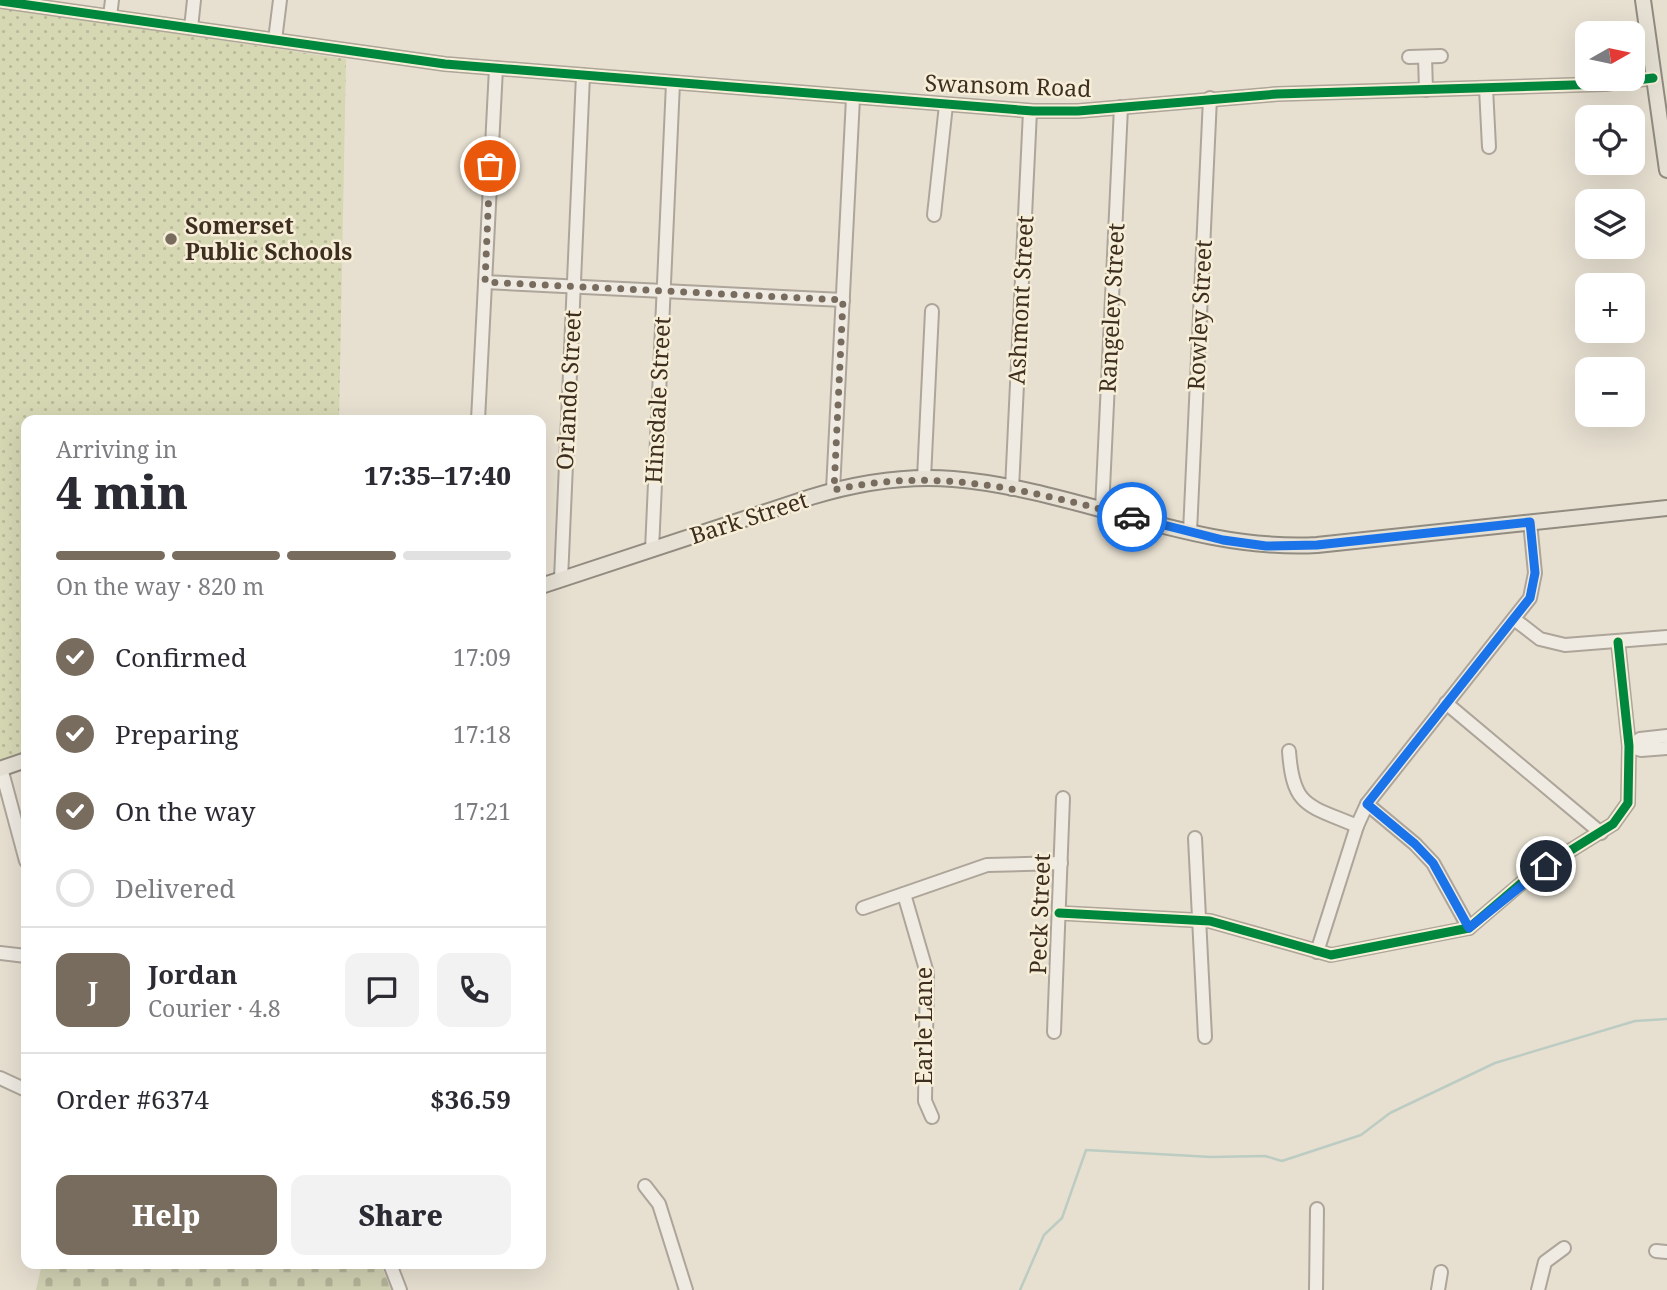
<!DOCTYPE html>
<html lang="en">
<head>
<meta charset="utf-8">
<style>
	body { margin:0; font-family:"Noto Serif",serif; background:#f2f2f3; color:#2b2b33; height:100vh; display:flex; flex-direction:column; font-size:26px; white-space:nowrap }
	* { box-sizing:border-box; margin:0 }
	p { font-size:23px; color:#7c7c81 }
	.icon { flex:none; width:38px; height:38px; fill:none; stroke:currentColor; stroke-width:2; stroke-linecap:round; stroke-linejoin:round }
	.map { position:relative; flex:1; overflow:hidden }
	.side { position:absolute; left:21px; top:415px; width:525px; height:854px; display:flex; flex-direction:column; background:#fff; border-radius:14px; box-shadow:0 7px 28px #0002 }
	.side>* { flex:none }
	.needle { width:46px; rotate:81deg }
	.tools { position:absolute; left:1575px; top:21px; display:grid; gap:14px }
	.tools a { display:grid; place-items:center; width:70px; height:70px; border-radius:14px; background:#fff; box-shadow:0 7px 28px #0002; font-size:35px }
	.pin { position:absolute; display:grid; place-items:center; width:60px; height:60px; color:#fff; margin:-30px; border:4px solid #fff; border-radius:50%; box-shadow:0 2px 7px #0007 }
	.courier { position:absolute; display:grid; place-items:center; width:70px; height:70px; margin:-35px; border:5px solid #1a73e8; border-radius:50%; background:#fff; color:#222; box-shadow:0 2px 9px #0007 }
	.headline em { font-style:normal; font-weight:800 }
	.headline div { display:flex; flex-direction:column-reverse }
	.headline { display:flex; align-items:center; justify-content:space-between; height:119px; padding:0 35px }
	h1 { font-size:46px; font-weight:800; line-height:52px }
	.bar { display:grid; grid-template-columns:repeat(4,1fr); gap:10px 7px; align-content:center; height:84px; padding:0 35px }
	.bar i { height:9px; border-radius:5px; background:#e1e1e2 }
	.bar .on { background:#786c5e }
	.bar p { grid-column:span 4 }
	.line { display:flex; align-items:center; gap:18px; padding:0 35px; border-top:2px solid #e1e1e2 }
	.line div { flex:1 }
	.round { display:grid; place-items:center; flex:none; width:74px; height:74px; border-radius:14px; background:#f2f2f3 }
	ol { padding:0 35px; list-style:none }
	li { display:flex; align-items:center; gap:21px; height:77px }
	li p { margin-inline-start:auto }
	li .icon { padding:7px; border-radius:50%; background:#786c5e; color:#fff; stroke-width:4 }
	li:last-child { color:#7c7c81 }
	li i { width:38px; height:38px; border:4px solid #e1e1e2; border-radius:50% }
	.button { display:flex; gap:14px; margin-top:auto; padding:14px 35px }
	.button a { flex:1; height:80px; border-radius:14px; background:#786c5e; color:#fff; font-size:28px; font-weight:800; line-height:80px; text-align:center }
	.button a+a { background:#f2f2f3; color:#2b2b33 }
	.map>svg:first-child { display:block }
	.cemetery { fill:url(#cemetery-stones) }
	.park { fill:url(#park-dots) }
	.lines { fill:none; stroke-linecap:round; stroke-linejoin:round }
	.stream { stroke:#bcccc2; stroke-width:2.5 }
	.minor-casing { stroke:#ada599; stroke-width:16 }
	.major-casing { stroke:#928b80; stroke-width:18 }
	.minor { stroke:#efebe3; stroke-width:12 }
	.major { stroke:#e6e1d4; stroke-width:14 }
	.cycleway-casing { stroke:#f7eed8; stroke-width:13 }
	.cycleway { stroke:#00873e; stroke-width:9 }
	.done { stroke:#786c5e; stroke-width:7; stroke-dasharray:0 12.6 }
	.route { stroke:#1a73e8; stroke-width:9 }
	.poi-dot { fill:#786c5e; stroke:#f7eed8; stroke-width:2.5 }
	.labels { text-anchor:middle; stroke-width:5; stroke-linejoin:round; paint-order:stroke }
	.street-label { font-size:23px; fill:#3d2e20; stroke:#f7eed8 }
	.poi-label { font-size:23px; font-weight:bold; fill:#3d2e20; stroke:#f7eed8; text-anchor:start }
</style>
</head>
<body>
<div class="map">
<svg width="1667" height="1290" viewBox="0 0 1667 1290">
	<defs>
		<pattern id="cemetery-stones" width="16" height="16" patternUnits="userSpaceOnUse" patternTransform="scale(1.75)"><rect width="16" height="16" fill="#d1d1b3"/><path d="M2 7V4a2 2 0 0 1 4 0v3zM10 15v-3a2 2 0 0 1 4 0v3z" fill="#b4b49a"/></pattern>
		<pattern id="park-dots" width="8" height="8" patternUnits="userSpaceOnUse" patternTransform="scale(1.75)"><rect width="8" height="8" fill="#d6d7b3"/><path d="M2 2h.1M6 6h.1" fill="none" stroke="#b9b99a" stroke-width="1.8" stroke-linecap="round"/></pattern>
	</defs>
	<rect width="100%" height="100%" fill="#e7e0d1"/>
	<polygon class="cemetery" points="42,1264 381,1264 391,1290 36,1290"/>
	<polygon class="park" points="0,7 346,59 339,420 26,420 26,751 0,760"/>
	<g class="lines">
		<polyline class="stream" points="1020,1290 1044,1235 1062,1218 1086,1150 1211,1157 1265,1156 1282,1161 1361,1135 1390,1113 1495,1063 1635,1021 1667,1019"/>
		<g class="minor-casing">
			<g id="minor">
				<polyline points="0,1 445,64 1033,111 1078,111 1277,94 1605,84 1653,78"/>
				<polyline points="110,16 112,0"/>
				<polyline points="191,28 194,0"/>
				<polyline points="275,40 280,0"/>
				<polyline points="1409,57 1441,56"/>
				<polyline points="1425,57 1426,90"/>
				<polyline points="1486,88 1489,147"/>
				<polyline points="934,215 946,105"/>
				<polyline points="485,282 843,300"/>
				<polyline points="478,420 496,68"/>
				<polyline points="924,478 932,311"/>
				<polyline points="1012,489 1030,111"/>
				<polyline points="833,490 853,98"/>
				<polyline points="1102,510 1121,107"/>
				<polyline points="1190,532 1210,98"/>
				<polyline points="652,550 673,83"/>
				<polyline points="561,579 583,75"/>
				<polyline points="1514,619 1540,639 1565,645 1667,637"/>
				<polyline points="1446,703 1601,833"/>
				<polyline points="1629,746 1640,739 1667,736"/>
				<polyline points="1629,746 1641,750 1667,748"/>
				<path d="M1289,751c4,57 19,54 68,75"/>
				<polyline points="1,768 26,861"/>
				<polyline points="1367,804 1415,844 1433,863 1469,928"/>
				<polyline points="1195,838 1205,1037"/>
				<polyline points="904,894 927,973 925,1101 932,1117"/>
				<polyline points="863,908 987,865 1061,863"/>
				<polyline points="1059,913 1210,921 1331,955 1469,928 1531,875 1613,824 1628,803 1629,746 1618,642"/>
				<polyline points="1317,952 1357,826 1367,804 1530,598 1535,573 1530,522"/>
				<polyline points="0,953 26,956"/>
				<polyline points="1054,1032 1063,798"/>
				<polyline points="0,1078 26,1090"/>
				<polyline points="645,1186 659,1204 686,1290"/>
				<polyline points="1656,1251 1667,1252"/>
				<polyline points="390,1264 400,1290"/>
				<polyline points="1316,1290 1317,1209"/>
				<polyline points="1438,1290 1441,1272"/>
				<polyline points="1538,1290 1545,1262 1564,1248"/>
			</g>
		</g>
		<g class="major-casing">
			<g id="major">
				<polyline points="1643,0 1667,170"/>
				<path d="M541,586l270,-89c46,-14 93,-22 142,-18 123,10 239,73 364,66l350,-37"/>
				<polyline points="0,769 26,760"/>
			</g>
		</g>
		<use href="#minor" class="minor"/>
		<use href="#major" class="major"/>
		<g class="cycleway-casing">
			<g id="cycleway">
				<polyline points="0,1 445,64 1033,111 1078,111 1277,94 1605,84 1653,78"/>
				<polyline points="1059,913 1210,921 1331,955 1469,928 1531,875 1613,824 1628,803 1629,746 1618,642"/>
			</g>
		</g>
		<use href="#cycleway" class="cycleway"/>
	</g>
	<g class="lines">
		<path class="done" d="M490,166l-5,116 358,18 -9,190c104,-24 196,1 298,27"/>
		<polyline class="route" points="1132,517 1223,540 1266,546 1317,545 1530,522 1535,573 1530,598 1367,804 1415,844 1433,863 1469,928 1546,866"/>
	</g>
	<circle class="poi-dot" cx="171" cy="239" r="7"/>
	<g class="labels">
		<g class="street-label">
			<text transform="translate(1008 86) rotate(2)" y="8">Swansom Road</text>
			<text transform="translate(1021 300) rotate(-87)" y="8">Ashmont Street</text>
			<text transform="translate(1112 308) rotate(-87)" y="8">Rangeley Street</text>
			<text transform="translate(1200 315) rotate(-87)" y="8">Rowley Street</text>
			<text transform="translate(569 390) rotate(-87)" y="8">Orlando Street</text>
			<text transform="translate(658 400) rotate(-87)" y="8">Hinsdale Street</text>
			<text transform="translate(749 518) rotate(-18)" y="8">Bark Street</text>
			<text transform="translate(1040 914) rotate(-88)" y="8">Peck Street</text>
			<text transform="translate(924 1026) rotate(-90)" y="8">Earle Lane</text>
		</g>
		<g class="poi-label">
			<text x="185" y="234">Somerset<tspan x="185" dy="26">Public Schools</tspan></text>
		</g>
	</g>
</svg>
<div class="tools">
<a><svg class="needle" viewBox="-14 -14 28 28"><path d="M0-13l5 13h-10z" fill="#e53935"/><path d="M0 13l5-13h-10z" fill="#7c7c81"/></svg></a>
<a><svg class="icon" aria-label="locate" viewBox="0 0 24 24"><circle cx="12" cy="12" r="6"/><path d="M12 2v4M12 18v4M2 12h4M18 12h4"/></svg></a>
<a><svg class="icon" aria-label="layers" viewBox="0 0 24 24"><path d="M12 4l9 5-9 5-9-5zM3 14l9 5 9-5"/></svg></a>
<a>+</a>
<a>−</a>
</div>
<div class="pin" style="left:490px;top:166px;background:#ea580c"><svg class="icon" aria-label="bag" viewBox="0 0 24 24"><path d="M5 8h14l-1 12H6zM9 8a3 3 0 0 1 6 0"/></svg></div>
<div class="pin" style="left:1546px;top:866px;background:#1f2937"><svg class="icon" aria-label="home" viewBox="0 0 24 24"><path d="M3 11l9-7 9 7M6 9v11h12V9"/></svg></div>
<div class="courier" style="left:1132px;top:517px"><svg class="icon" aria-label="car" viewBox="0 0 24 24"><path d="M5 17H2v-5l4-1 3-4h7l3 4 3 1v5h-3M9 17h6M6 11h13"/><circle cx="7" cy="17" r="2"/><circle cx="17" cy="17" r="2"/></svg></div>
<section class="side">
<div class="headline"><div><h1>4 min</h1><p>Arriving in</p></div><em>17:35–17:40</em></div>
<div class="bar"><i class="on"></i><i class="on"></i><i class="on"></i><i></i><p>On the way · 820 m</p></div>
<ol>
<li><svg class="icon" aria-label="check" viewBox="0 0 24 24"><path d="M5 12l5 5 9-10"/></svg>Confirmed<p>17:09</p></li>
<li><svg class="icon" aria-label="check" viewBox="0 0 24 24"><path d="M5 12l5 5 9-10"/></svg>Preparing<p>17:18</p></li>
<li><svg class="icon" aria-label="check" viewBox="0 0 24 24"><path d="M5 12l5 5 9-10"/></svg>On the way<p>17:21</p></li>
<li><i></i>Delivered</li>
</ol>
<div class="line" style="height:126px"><b class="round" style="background:#786c5e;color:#fff">J</b><div><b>Jordan</b><p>Courier · 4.8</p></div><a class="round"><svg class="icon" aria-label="chat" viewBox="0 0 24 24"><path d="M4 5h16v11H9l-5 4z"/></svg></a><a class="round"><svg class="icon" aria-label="phone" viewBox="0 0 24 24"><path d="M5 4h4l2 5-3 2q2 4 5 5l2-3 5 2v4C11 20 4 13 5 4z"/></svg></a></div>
<div class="line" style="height:91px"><div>Order #6374</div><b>$36.59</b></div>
<div class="button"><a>Help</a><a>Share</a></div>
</section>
</div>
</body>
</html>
